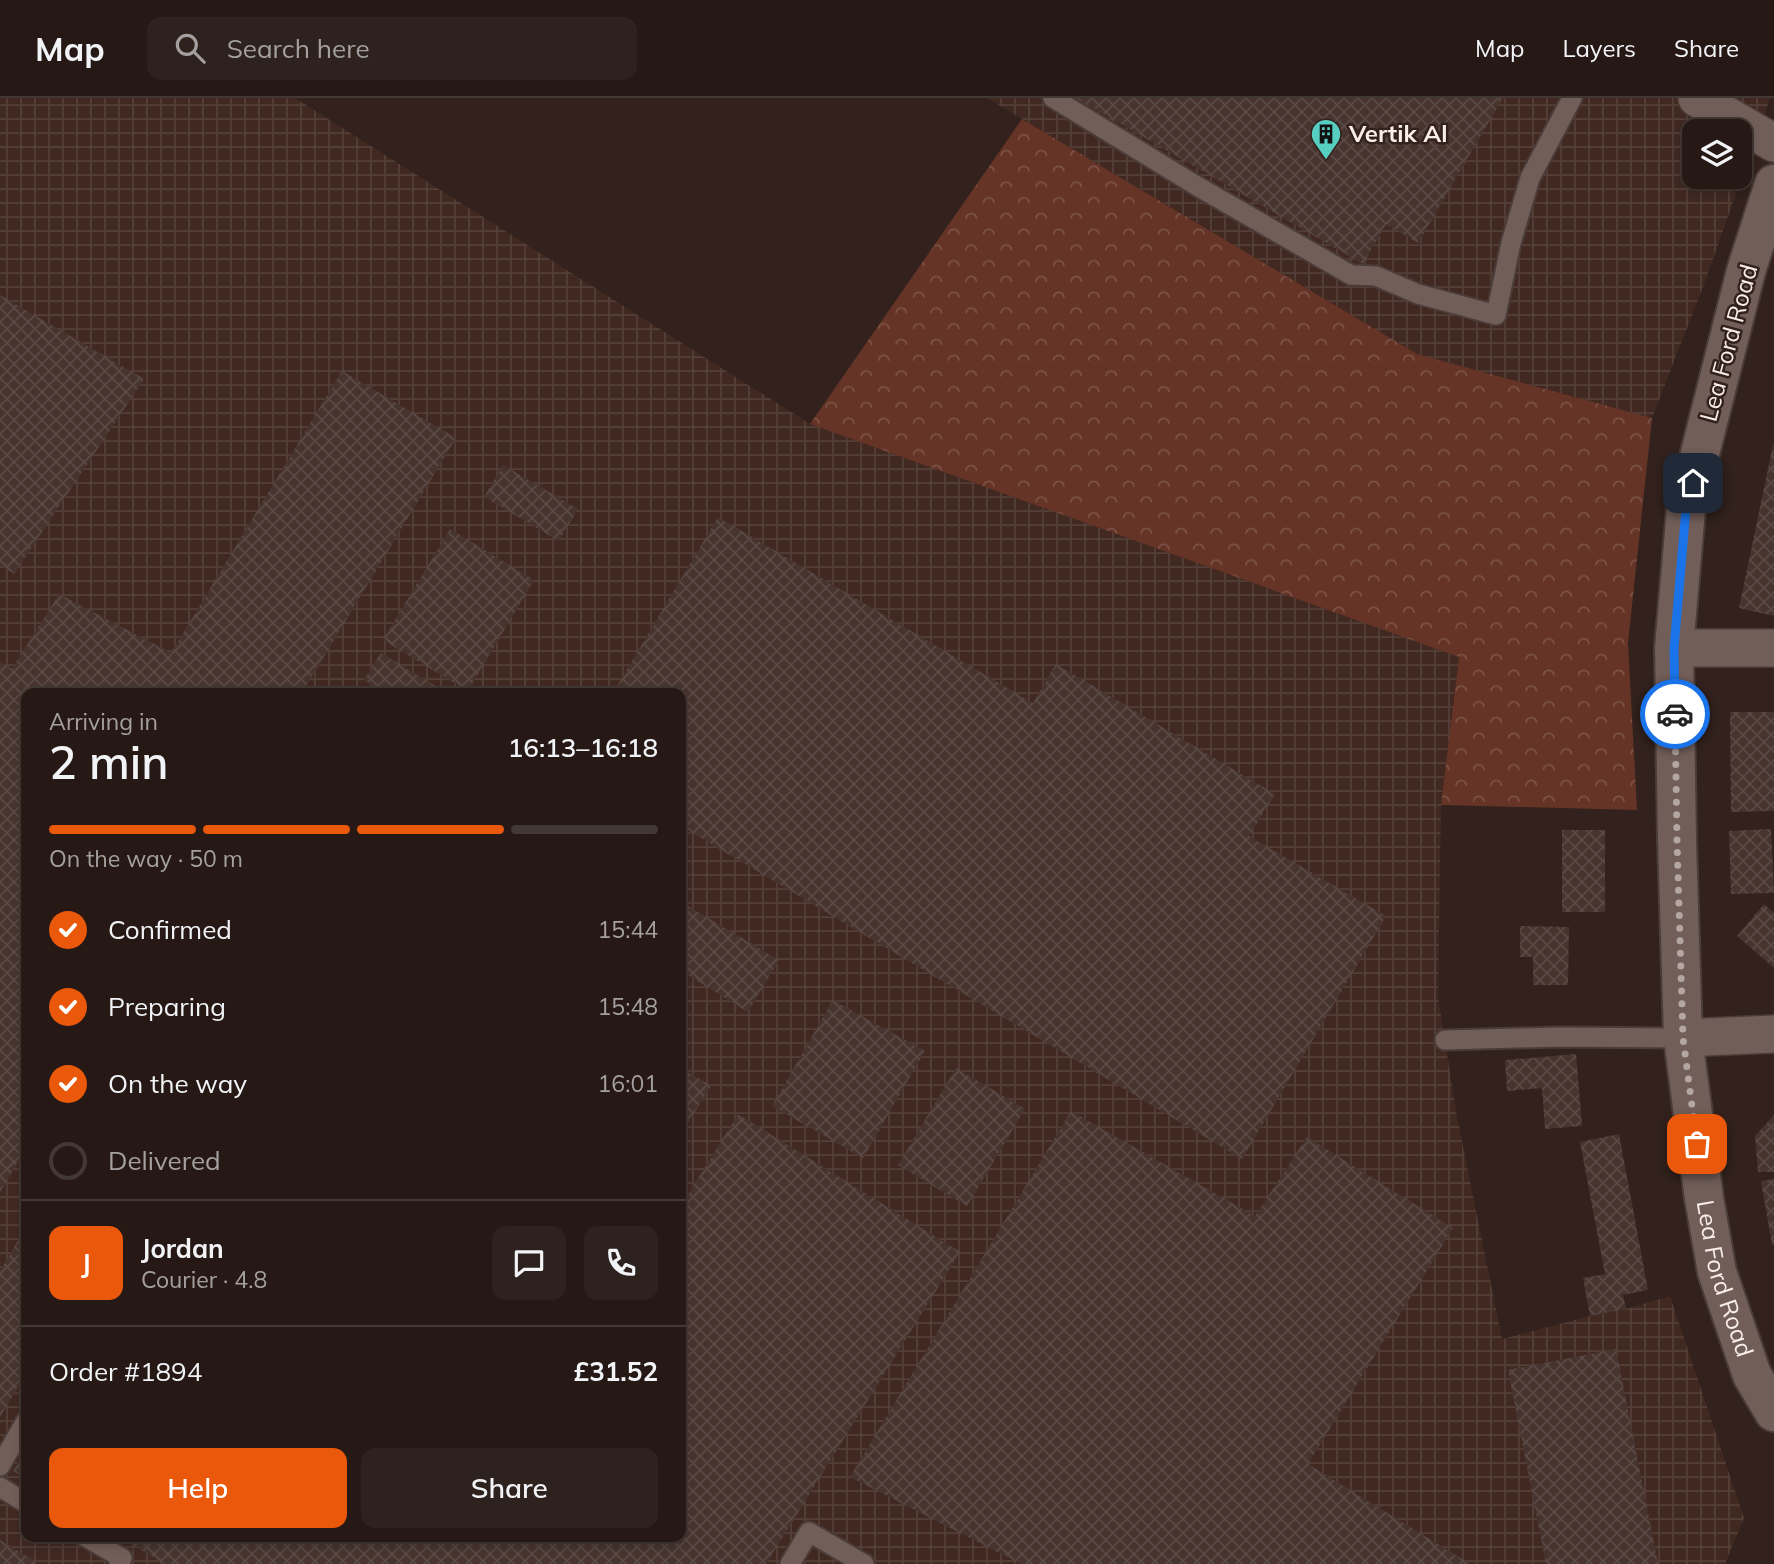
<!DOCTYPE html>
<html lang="en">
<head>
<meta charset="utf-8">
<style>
	body { margin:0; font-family:Mulish,sans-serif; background:#2e221e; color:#f1f3f6; height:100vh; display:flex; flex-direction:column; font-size:26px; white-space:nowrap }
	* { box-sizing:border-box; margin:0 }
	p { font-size:23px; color:#a4a0a0 }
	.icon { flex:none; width:38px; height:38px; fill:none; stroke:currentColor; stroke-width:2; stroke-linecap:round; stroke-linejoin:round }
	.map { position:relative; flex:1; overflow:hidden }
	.panel { position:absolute; left:21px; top:590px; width:665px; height:854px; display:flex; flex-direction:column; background:#261915; border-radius:14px; box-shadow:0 4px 10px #0003,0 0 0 2px #423834 }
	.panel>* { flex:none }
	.tools { position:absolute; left:1682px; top:21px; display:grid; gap:14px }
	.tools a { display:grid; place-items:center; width:70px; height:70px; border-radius:14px; background:#261915; box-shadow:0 4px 10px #0003,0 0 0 2px #423834; font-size:35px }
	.pin { position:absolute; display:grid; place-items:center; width:60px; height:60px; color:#fff; margin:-30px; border-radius:14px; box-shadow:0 4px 10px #0006 }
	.courier { position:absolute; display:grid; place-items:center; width:70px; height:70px; margin:-35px; border:5px solid #1a73e8; border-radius:50%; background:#fff; color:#222; box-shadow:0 2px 9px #0007 }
	.overview em { font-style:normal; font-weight:600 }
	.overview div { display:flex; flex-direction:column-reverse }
	.overview { display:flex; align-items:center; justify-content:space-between; height:119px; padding:0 28px }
	h1 { font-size:46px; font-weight:600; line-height:52px }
	.bar { display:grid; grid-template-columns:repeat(4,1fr); gap:10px 7px; align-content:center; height:84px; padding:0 28px }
	.bar i { height:9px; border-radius:5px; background:#423834 }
	.bar .selected { background:#ea580c }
	.bar p { grid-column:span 4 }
	.line { display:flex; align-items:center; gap:18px; padding:0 28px; border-top:2px solid #423834 }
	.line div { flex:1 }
	.round { display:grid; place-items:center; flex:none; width:74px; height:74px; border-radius:14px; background:#2e221e }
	ol { padding:0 28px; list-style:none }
	li { display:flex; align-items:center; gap:21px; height:77px }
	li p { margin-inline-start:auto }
	li .icon { padding:7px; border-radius:50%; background:#ea580c; color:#fff; stroke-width:4 }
	li:last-child { color:#a4a0a0 }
	li i { width:38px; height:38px; border:4px solid #423834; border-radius:50% }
	.primary-button { display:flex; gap:14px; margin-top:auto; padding:14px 28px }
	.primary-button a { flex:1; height:80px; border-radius:14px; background:#ea580c; color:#fff; font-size:28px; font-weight:600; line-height:80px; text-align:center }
	.primary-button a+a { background:#2e221e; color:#f1f3f6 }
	header { display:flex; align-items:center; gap:42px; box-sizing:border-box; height:98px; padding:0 35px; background:#261915; border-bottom:2px solid #423834 }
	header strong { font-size:33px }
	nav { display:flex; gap:38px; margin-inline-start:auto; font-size:24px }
	.search { width:490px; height:63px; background:#2e221e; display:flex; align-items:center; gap:18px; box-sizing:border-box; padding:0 24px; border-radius:14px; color:#a4a0a0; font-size:26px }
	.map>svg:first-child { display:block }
	.industrial { fill:url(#industrial-grid); fill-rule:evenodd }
	.forest { fill:url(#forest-crowns) }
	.building { fill:url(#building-cross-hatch) }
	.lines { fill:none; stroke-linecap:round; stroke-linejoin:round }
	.service-casing { stroke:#4a3c38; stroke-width:23 }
	.minor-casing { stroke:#4a3c38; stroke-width:40 }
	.tertiary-casing { stroke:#4a3c38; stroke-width:42 }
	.service { stroke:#725e58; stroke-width:19 }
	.minor { stroke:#725e58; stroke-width:37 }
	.tertiary { stroke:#725e58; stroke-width:38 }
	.done { stroke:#b4a6a2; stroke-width:7; stroke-dasharray:0 12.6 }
	.route { stroke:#1a73e8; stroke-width:9 }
	.labels { text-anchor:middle; stroke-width:5; stroke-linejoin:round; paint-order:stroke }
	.poi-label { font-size:24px; font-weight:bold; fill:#faeeea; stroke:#32211c; text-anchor:start }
	.street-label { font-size:24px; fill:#faeeea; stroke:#32211c }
</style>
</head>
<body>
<header>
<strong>Map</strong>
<div class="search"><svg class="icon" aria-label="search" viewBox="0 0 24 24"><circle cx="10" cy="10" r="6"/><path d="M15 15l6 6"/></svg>Search here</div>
<nav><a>Map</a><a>Layers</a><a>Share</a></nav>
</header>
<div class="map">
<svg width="1774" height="1466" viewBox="0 0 1774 1466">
	<defs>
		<pattern id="industrial-grid" width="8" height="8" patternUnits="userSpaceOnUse" patternTransform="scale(1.75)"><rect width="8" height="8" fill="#412922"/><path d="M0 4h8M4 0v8" fill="none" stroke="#543e38"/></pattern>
		<pattern id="forest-crowns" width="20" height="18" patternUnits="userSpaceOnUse" patternTransform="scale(1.75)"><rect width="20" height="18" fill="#653426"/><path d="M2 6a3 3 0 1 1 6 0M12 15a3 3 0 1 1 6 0" fill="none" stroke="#7c5246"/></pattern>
		<pattern id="building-cross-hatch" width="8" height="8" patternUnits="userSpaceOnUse" patternTransform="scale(1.75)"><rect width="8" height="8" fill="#47342f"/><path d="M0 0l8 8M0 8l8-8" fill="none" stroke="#594843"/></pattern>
	</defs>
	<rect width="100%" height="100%" fill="#32211c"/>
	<g class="industrial">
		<path d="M0,0h295l515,326 649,233 -18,148 -3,192 19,120 45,222 88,-23 36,-7 44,-13 74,222 -19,46h-1725zM26,595h655v843h-655z"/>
		<path d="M987,0h783l-67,189 -51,131 -235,-64zM1694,33h46v46h-46z"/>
	</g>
	<polygon class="forest" points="1022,21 1417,256 1652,320 1628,545 1637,712 1441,707 1459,559 810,326"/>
	<g class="building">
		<polygon points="1076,0 1503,0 1418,145 1386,126 1363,166"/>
		<polygon points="0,197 144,281 14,476 0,467"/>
		<polygon points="342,273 456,340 302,595 26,595 26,1051 0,1094 0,564 12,571 59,496 171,555"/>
		<polygon points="1773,347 1774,347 1774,518 1739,510"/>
		<polygon points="503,367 578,411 559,443 484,399"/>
		<polygon points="718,419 1033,605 1056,566 1275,696 1249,738 1386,818 1242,1061 681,728 681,595 613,595"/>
		<polygon points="450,431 534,482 468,593 383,542"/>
		<polygon points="381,555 447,595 385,595 364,582"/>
		<polygon points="1730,614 1774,614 1774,713 1731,714"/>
		<polygon points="1771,731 1774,795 1731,796 1729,733"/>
		<rect x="1562" y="732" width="43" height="82"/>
		<polygon points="681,804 779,862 748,914 681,873"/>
		<polygon points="1764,806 1774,815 1774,870 1737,838"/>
		<polygon points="1520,828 1569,829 1568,887 1533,887 1533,859 1520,859"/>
		<polygon points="833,902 925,953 863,1060 772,1008"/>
		<polygon points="1576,956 1582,1028 1545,1031 1542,990 1507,993 1505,962"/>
		<polygon points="681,970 711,988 681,1036"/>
		<polygon points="956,970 1025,1011 967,1108 898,1067"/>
		<polygon points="1071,1013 1255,1118 1307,1039 1453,1130 1308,1366 1470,1466 1021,1466 850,1379"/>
		<polygon points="738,1016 960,1154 766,1466 164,1466 119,1438 681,1438 681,1108"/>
		<polygon points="1774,1017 1774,1074 1758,1074 1755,1038"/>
		<polygon points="1619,1036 1648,1192 1623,1197 1626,1211 1590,1218 1583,1180 1605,1176 1580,1044"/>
		<polygon points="1774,1081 1774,1147 1772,1147 1761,1083"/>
		<polygon points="26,1129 26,1276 0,1319 0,1173"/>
		<polygon points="1616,1251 1658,1466 1546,1466 1508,1272"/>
		<polygon points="26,1352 26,1381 13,1373"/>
		<polygon points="0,1442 35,1463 34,1466 0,1466"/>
	</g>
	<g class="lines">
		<g class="service-casing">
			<g id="service">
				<polyline points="1053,0 1197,88 1351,177 1376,178 1418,196 1496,217 1511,145 1530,80 1572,0"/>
				<polyline points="1445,942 1559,939 1683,940"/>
				<polyline points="0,1368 26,1323"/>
				<polyline points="0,1389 26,1405"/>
				<polyline points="84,1438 122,1460 119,1466"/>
				<polyline points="790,1466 809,1434 864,1466"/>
			</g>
		</g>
		<g class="minor-casing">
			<g id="minor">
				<polyline points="1697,0 1774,45"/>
				<polyline points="1674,550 1774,550"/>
				<polyline points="1683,940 1774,936"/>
			</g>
		</g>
		<g class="tertiary-casing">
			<g id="tertiary">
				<path id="s1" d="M1774,86l-28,87 -60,238 -12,139 3,192 6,198 21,160 13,74 35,103 22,37"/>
			</g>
		</g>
		<use href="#service" class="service"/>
		<use href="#minor" class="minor"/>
		<use href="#tertiary" class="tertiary"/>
	</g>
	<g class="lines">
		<polyline class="done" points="1675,616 1677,743 1683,940 1697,1046"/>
		<polyline class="route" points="1675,616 1674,550 1686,411 1693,385"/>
	</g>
	<defs>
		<g id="building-pin" transform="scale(1.575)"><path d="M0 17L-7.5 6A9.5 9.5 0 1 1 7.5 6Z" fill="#57cec2" stroke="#32211c"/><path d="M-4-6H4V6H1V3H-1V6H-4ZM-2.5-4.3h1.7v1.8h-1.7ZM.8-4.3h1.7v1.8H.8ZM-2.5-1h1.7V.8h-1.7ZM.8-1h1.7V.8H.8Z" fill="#111"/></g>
	</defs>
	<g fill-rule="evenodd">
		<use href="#building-pin" x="1326" y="36"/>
	</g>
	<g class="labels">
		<g class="poi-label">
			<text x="1349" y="44">Vertik Al</text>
		</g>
		<g class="street-label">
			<text transform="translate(1729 245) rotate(-75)" y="8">Lea Ford Road</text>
			<text dy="8" stroke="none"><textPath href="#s1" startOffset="1111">Lea Ford Road</textPath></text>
		</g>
	</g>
</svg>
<div class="tools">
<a><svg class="icon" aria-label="layers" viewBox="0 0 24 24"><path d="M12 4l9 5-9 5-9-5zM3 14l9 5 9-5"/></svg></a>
</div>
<div class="pin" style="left:1697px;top:1046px;background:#ea580c"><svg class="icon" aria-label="bag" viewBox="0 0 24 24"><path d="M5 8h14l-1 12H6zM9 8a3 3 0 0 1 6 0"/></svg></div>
<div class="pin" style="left:1693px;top:385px;background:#1f2937"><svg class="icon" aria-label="home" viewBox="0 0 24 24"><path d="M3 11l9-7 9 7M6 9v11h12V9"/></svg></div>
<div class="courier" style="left:1675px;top:616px"><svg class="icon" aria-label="car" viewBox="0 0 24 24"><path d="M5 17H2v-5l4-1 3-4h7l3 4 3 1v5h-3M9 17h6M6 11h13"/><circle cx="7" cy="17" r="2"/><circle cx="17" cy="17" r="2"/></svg></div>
<section class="panel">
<div class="overview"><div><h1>2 min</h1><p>Arriving in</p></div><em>16:13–16:18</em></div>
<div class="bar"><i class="selected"></i><i class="selected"></i><i class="selected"></i><i></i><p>On the way · 50 m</p></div>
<ol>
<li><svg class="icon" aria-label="check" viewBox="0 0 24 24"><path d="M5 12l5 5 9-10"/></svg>Confirmed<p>15:44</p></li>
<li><svg class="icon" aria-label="check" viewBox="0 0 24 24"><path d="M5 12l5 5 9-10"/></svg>Preparing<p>15:48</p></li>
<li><svg class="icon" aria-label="check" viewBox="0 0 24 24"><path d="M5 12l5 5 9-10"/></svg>On the way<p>16:01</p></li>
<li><i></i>Delivered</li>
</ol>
<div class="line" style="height:126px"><b class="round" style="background:#ea580c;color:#fff">J</b><div><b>Jordan</b><p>Courier · 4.8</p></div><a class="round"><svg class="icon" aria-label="chat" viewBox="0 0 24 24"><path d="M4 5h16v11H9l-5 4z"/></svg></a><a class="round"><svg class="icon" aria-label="phone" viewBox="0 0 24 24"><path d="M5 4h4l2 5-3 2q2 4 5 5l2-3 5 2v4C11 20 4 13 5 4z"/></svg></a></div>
<div class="line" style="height:91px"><div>Order #1894</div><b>£31.52</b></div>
<div class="primary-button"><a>Help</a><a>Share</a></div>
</section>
</div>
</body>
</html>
